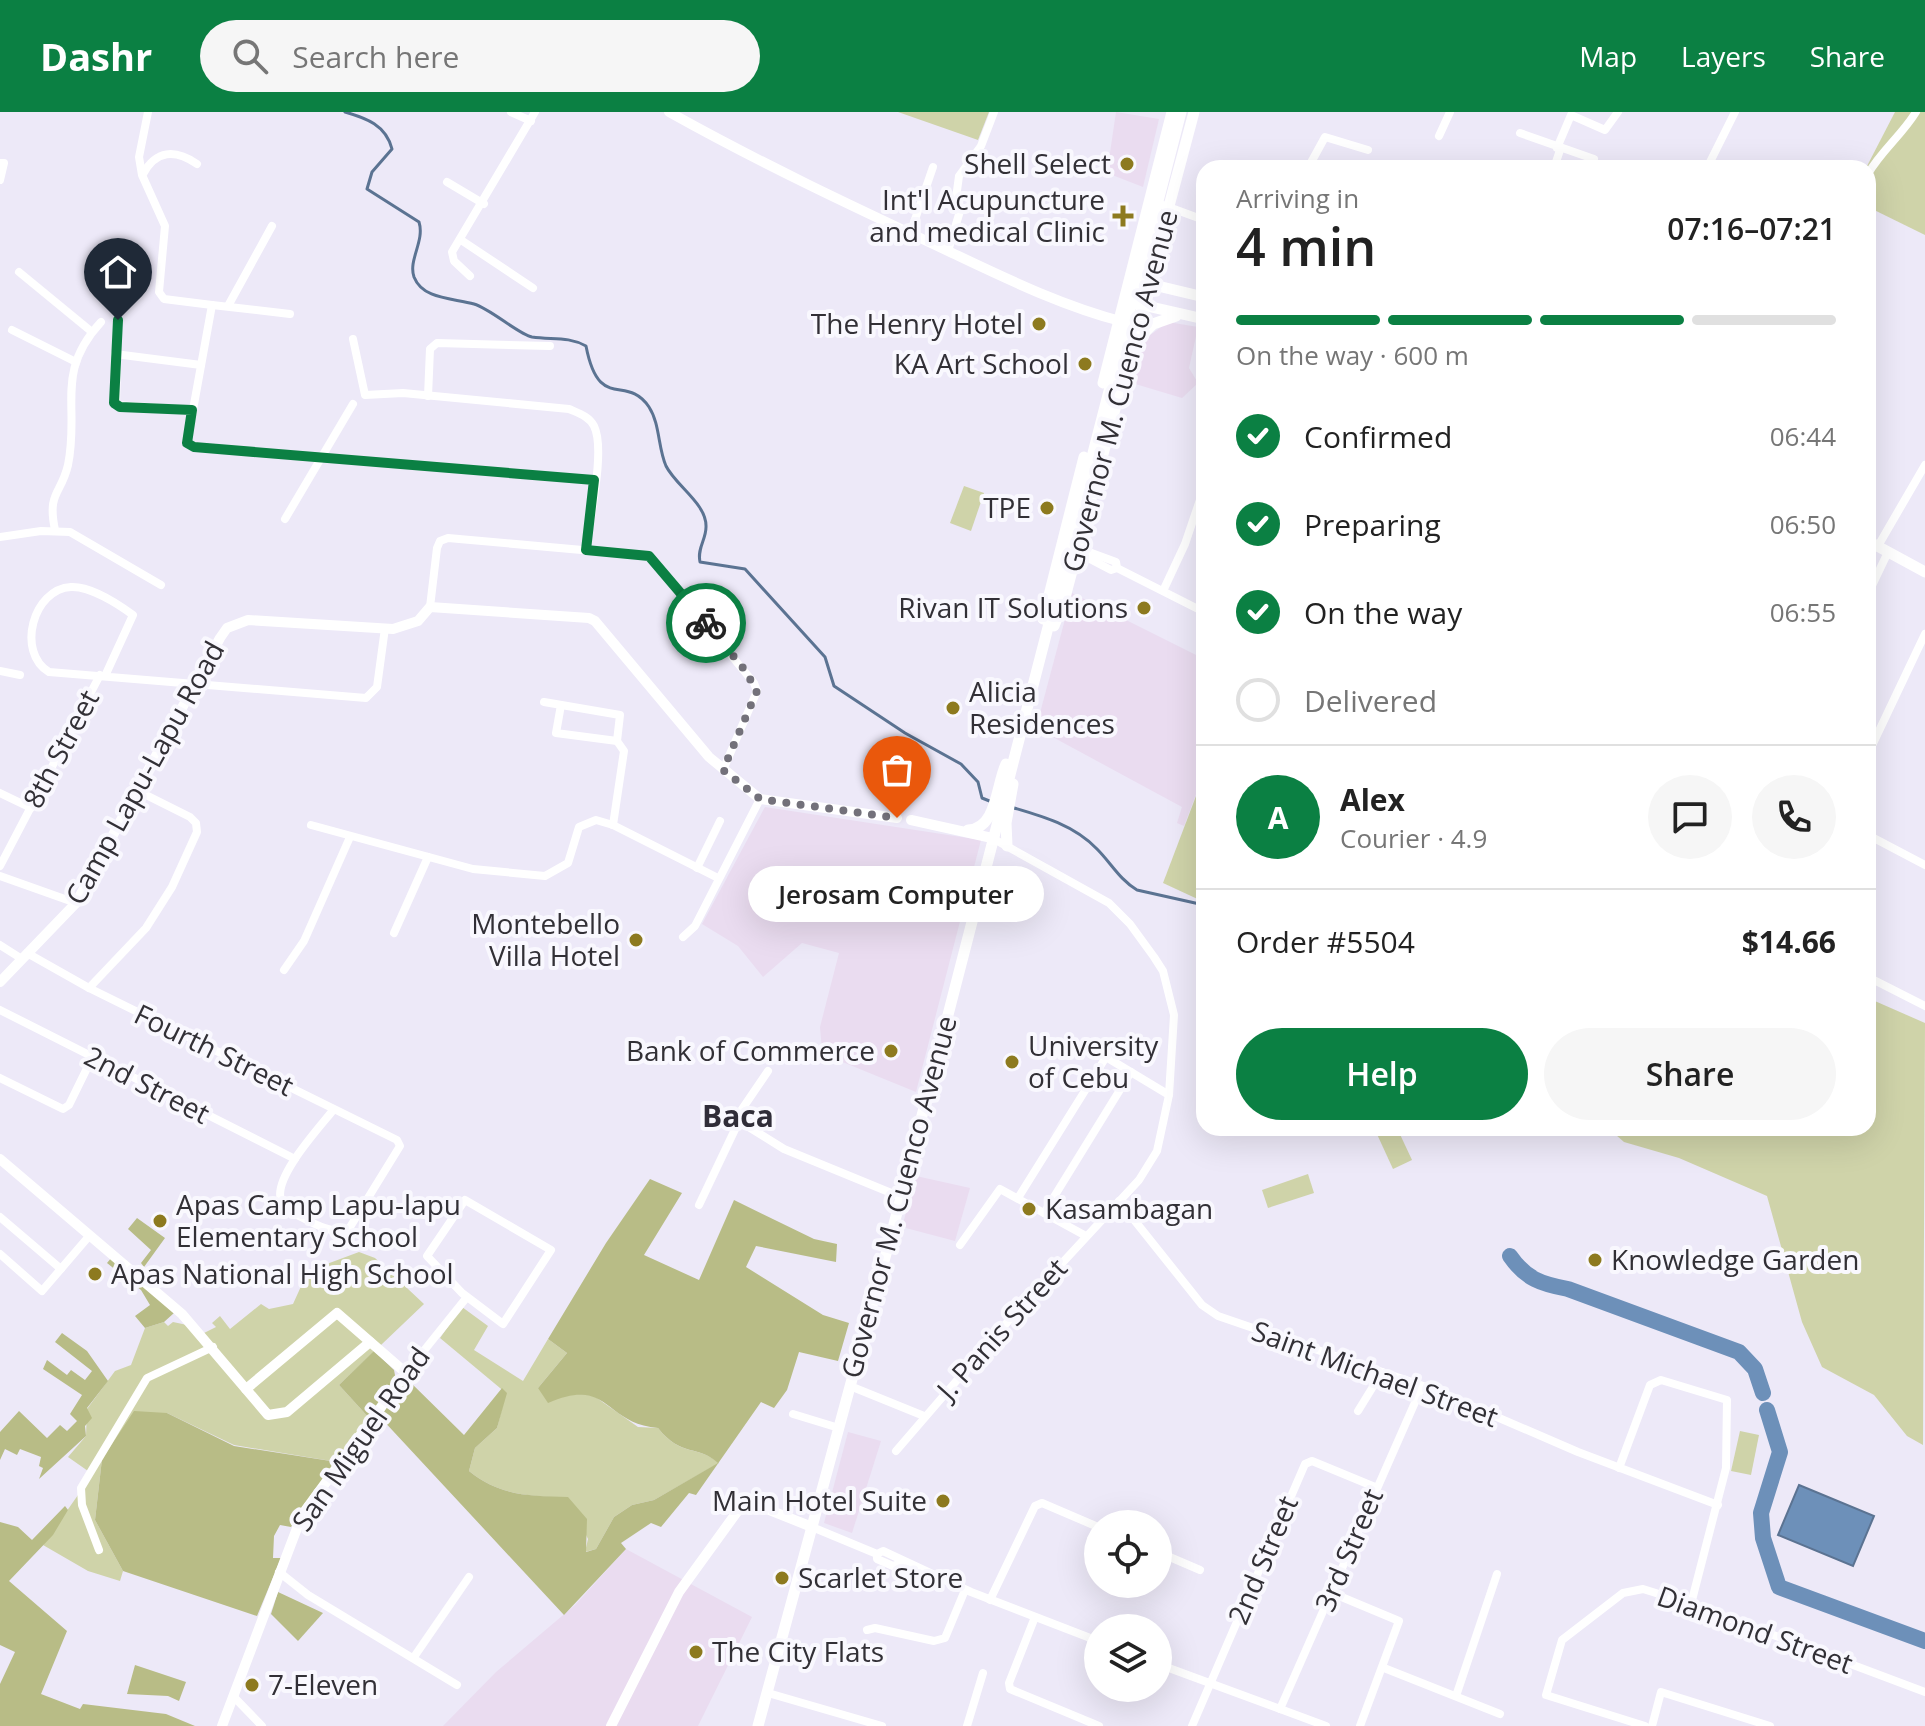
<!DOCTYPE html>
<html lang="en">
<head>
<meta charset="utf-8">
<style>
	body { margin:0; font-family:"Open Sans",sans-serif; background:#f6f6f6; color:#222; height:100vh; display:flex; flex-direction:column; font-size:30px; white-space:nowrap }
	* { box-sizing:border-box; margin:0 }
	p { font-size:26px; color:#767676 }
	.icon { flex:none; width:44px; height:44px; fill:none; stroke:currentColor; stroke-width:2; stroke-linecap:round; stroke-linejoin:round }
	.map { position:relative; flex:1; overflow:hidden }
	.sheet { position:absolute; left:1196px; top:48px; width:680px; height:976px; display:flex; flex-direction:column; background:#fff; border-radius:24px; box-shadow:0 8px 32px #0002 }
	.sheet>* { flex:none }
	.fabs { position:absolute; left:1084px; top:1398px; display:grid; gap:16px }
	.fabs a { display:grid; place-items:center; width:88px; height:88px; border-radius:50%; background:#fff; box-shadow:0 8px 32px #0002; font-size:40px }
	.pin { position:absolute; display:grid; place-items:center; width:68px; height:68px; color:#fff; margin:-82px -34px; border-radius:50% 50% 50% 0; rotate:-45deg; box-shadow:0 0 8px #0007 }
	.pin .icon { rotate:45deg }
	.courier { position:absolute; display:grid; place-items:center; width:80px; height:80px; margin:-40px; border:6px solid #0b8043; border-radius:50%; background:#fff; color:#222; box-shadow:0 2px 10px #0007 }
	.bubble { position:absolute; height:56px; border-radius:28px; background:#fff; box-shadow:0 8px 32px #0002; font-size:26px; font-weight:600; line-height:56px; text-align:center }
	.summary em { font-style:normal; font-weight:600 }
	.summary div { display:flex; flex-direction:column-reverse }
	.summary { display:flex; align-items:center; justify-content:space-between; height:136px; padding:0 40px }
	h1 { font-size:52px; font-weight:600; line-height:60px }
	.bar { display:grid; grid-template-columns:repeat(4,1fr); gap:12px 8px; align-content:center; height:96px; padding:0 40px }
	.bar i { height:10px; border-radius:6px; background:#e0e0e0 }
	.bar .active { background:#0b8043 }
	.bar p { grid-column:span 4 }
	.line { display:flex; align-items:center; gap:20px; padding:0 40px; border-top:2px solid #e0e0e0 }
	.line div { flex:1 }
	.round { display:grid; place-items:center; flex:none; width:84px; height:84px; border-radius:42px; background:#f6f6f6 }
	ol { padding:0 40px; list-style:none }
	li { display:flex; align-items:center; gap:24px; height:88px }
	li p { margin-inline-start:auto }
	li .icon { padding:8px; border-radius:50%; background:#0b8043; color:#fff; stroke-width:4 }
	li:last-child { color:#767676 }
	li i { width:44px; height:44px; border:4px solid #e0e0e0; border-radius:50% }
	.primary-button { display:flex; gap:16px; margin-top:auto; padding:16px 40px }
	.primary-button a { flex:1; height:92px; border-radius:48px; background:#0b8043; color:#fff; font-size:32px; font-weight:600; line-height:92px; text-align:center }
	.primary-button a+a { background:#f6f6f6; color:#222 }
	header { display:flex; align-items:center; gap:48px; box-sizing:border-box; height:112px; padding:0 40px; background:#0b8043; color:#fff }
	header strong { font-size:38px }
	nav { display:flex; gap:44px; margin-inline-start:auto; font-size:28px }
	.search { width:560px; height:72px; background:#f6f6f6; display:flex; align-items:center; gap:20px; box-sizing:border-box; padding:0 28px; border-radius:44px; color:#767676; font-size:30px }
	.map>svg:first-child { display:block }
	.commercial { fill:#eadcf0 }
	.green { fill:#cfd3a9 }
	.forest { fill:#b8bc86 }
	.water { fill:#6d90b9; stroke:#5b7392; stroke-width:2 }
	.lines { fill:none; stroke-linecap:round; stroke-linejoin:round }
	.stream { stroke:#5b7392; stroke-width:3 }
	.river { stroke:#6d90b9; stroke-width:16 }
	.minor { stroke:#fff; stroke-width:8 }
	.tertiary { stroke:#fff; stroke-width:10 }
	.secondary { stroke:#fff; stroke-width:11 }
	.done { stroke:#73717a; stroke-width:8; stroke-dasharray:0 14.4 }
	.route { stroke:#0b8043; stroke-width:10 }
	.poi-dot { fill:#8d7a1f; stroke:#f9f8fe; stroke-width:3 }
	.labels { text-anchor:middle; stroke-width:8; stroke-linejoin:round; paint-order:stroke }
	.poi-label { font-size:28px; fill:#323036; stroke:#f9f8fe; text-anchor:end }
	.street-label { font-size:28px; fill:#323036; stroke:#f9f8fe }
	.neighbourhood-label { font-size:30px; font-weight:bold; fill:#302d38; stroke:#f9f8fe }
</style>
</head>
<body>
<header>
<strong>Dashr</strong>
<div class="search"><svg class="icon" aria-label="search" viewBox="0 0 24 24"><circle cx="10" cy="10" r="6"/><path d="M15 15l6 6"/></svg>Search here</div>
<nav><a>Map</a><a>Layers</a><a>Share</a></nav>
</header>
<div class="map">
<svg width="1925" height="1614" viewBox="0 0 1925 1614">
	<rect width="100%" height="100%" fill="#ede9f8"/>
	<g class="commercial">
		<polygon points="1116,0 1159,7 1143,75 1107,61"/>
		<polygon points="1168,210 1198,215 1189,256 1198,271 1182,286 1132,271 1142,229"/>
		<polygon points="1072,481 1204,547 1204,661 1184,714 1177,711 1182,695 1036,616"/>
		<polygon points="765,695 981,728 916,980 818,940 822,938 820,915 839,841 802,831 763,865 738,834 702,812"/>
		<polygon points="916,1064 970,1076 955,1129 902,1115"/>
		<polygon points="848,1320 881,1329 852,1421 824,1411"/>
		<polygon points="626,1437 752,1505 698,1614 443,1614 496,1560 575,1493"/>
	</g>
	<g class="green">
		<polygon points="898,0 989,0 978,28"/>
		<polygon points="1895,0 1925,0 1925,123 1868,95 1866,56"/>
		<polygon points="964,374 984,381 971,419 950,411"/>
		<polygon points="1204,663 1204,790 1163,771"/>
		<polygon points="1868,886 1925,911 1923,1333 1907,1324 1874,1283 1822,1255 1802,1210 1767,1084 1679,1046 1624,1030 1608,1016 1868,1016"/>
		<polygon points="1384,1016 1397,1016 1412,1048 1393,1057 1376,1020"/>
		<polygon points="1308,1062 1314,1081 1268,1096 1262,1078"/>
		<polygon points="359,1140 375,1146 424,1192 339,1273 370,1307 337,1350 234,1333 167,1301 102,1347 95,1408 123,1459 120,1469 88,1459 43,1433 78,1383 88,1359 68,1345 86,1324 87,1297 115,1259 131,1253 145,1216 164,1210 168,1214 173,1210 187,1213 198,1224 216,1215 212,1211 220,1204 230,1217 261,1192 269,1197 293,1192 308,1159"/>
		<path d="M462,1195l26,19 -14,24 49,31 25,-42 19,14 -29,35 56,8 44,31 20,1c24,30 38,16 61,35l-65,37 -22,5 -18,12 -18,32 -11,3 3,-13 -20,-41c-39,-2 -68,-2 -99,-27l6,-23 22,-20 9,-35 -66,-55z"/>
		<polygon points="1740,1319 1759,1323 1751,1363 1731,1359"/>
	</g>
	<g class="forest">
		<path d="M650,1067l32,14 -38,62 55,25 35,-80 80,39 23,5 -1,18 -80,-16 -10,21 77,48 26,8 -11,38 -39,-9 -12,38 -13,18 -13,-6 -65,93 -7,-2 -28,34 -10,-4 -30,20 5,6 -62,66 -184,-198 27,-38 57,56 38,-47 5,5 -10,35 -22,20 -6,23c31,25 60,25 99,26l19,22 -1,33 10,-3 18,-32 18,-12 22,-5 64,-37c-21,-19 -36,-5 -60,-35 -54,-4 -48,-52 -110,-25l-10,-15 29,-35 -19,-14 58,-96z"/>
		<polygon points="137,1106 165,1126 144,1155 141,1151 151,1138 128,1117"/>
		<polygon points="112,1145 174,1201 164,1210 145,1216 135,1204 150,1193 141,1178 107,1151"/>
		<polygon points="62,1221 87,1239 108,1269 87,1296 92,1306 85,1314 86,1324 39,1367 43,1356 39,1354 41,1345 20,1337 17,1343 5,1337 0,1348 0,1320 19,1299 47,1326 60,1313 67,1319 77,1309 70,1302 82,1283 43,1257 47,1248 67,1263 71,1258 85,1268 92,1259 55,1230"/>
		<polygon points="374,1239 394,1258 396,1269 370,1307 339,1273"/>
		<polygon points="134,1299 167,1301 234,1334 337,1350 291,1415 280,1413 274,1424 273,1446 281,1446 257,1504 123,1459 95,1408 102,1347"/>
		<polygon points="65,1394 68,1398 53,1423 9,1469 67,1519 41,1582 80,1597 83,1592 166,1602 195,1614 0,1614 0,1572 15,1540 0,1533 0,1410 18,1415 32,1428"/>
		<polygon points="278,1480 323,1501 298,1529 271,1502"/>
		<polygon points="135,1553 186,1570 179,1589 168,1584 127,1582"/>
	</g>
	<polygon class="water" points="1799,1373 1874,1404 1853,1454 1778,1423"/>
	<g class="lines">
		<g class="stream">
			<path d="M345,0c21,6 41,13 47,37l-20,23 -5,17 52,33c6,19 -11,38 -5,55 9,23 40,21 60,27 17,5 44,30 58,33 20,3 36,-1 54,9 13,67 40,27 63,61 11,17 9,41 17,59 10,20 41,38 40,61 0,13 -9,21 -6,35l45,7 80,88 9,29 71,47 56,31 17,18 4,16 10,4"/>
			<path d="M1011,695c31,9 63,18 86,42 14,14 23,31 40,41l67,15"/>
		</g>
		<g class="river">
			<path d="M1510,1144c16,23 31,28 58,33l171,63 16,17 8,24"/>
			<polyline points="1767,1298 1780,1340 1761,1401 1763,1426 1779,1475 1925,1529"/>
		</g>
		<g class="minor">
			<polyline points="148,0 139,45 142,63 165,114 159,180 164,187 212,193 187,331 194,335 594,368"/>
			<polyline points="511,0 531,9"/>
			<polyline points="1520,21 1594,47"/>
			<polyline points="1439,24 1450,0"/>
			<polyline points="1557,36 1571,3 1605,18 1618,0"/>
			<polyline points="0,51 4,51 0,68"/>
			<polyline points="1308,56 1325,25 1368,38"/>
			<polyline points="1554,56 1560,38"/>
			<polyline points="1707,56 1735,0"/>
			<path d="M143,62c13,-24 32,-25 54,-10"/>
			<path d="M1868,62c13,-23 34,-39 48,-62"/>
			<polyline points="447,70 484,92"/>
			<polyline points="1163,93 1204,108"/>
			<polyline points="910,122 933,55"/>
			<polyline points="461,128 533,176"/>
			<polyline points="948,139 960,99 956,86 959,64 981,34 994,0"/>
			<polyline points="19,160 92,220"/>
			<polyline points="470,164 454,149 452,140 535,0"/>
			<polyline points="212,193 290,202"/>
			<polyline points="228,194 272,114"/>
			<polyline points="118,208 116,293 192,298"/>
			<polyline points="12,218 76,250"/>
			<path d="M353,227l12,56 38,-2 166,16c9,4 20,7 25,17 12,24 -5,95 -8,124"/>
			<polyline points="115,242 201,253"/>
			<polyline points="428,284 430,237 437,231 550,234"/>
			<polyline points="285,407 353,292"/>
			<path d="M55,418c-8,-38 6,-35 13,-65 12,-58 -14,-92 33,-143"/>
			<polyline points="0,425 41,419 70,420 161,473"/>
			<polyline points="1878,434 1925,353"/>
			<polyline points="1078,436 1116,450 1117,456 1204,500"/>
			<polyline points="1089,441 1090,447 1111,458 1117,456"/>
			<polyline points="1163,479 1185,432 1204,376"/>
			<polyline points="1868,482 1888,440"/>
			<polyline points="430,495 437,436 440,429 448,426 649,444 754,571 757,579 723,658"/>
			<polyline points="0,559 20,563"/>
			<path d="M105,564l28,-61c-15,-11 -43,-29 -62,-28 -38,2 -55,65 -22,85l317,26 11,-11 8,-59"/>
			<polyline points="544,590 620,603 617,629"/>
			<polyline points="561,593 556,621 617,629 624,639 613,713"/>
			<polyline points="1868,642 1925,522"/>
			<polyline points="0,681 31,696"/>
			<polyline points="311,713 473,757 545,764 568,751 579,715 596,708 613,713 718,766"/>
			<polyline points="1868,723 1925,753"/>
			<polyline points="0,754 100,563"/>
			<polyline points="697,756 720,709"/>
			<polyline points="0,764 76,791"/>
			<polyline points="394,821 428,745"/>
			<polyline points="683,825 695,814 760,687"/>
			<polyline points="0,833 22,847"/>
			<path d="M27,841l62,35 308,152 3,6 -53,86c-16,0 -29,-6 -42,-13 -9,-5 -21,-8 -24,-19 -8,-23 39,-73 53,-91"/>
			<polyline points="284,858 304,829 350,725"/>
			<polyline points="1868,865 1925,894"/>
			<polyline points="89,876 146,816 172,775 197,720 196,711 190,705 138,679"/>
			<polyline points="0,898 295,1047"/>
			<polyline points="1086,933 1169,983"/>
			<polyline points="768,959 736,1006 739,1009 784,1037 901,1085"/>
			<polyline points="0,966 63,997 69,993 92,946"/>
			<polyline points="1018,1086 1106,945"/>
			<polygon points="465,1088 551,1138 503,1212 462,1181 427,1144"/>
			<polyline points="1119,1089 1202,1193 1218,1204 1432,1277 1578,1340 1718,1393"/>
			<polyline points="699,1093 739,1009"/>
			<polyline points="1044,1101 1131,960"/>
			<polyline points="0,1105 61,1157"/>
			<polyline points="960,1133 1000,1077 1086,1124"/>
			<polyline points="0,1142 42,1179 90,1123"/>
			<polyline points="406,1261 467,1185"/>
			<polyline points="850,1274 924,1304"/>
			<polyline points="1358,1299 1382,1260"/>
			<polyline points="793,1302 839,1316"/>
			<polyline points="896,1339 1002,1216 1139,1068 1157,1039 1169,983 1174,903 1163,859 1154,845 1130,812 1109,791 992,726"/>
			<polyline points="1619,1356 1650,1273 1661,1268 1727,1288 1726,1356 1691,1492"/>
			<polyline points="812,1415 877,1442 883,1439 971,1480 1098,1529"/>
			<polyline points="99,1438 82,1393 81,1376 147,1266 213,1235"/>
			<polyline points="1158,1440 1200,1458"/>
			<polyline points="877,1442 877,1447 893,1454 901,1451"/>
			<polyline points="279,1460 308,1483 457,1573"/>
			<polyline points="1332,1481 1399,1509 1360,1614"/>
			<polyline points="990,1488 1035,1394 1042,1391 1098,1415"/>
			<polyline points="1035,1505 1009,1571 1010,1577 1099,1614"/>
			<polyline points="867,1518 875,1516 934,1529 945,1526 965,1478"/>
			<polyline points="414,1545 469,1465"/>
			<polyline points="1158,1552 1326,1614"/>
			<polyline points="1384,1556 1500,1602"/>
			<polyline points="768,1581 882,1614"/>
			<polyline points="233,1584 262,1614"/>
			<polyline points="1456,1584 1497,1462"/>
			<polyline points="1280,1597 1420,1279"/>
			<polyline points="967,1614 983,1561"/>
			<polyline points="1192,1614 1305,1352 1312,1349 1375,1375"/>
			<polyline points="1645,1614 1546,1583 1562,1528 1623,1481 1643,1477 1691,1492 1925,1580"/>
			<polyline points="1652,1614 1661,1580 1770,1614"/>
		</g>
		<g class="tertiary">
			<path d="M669,0c91,51 185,95 279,139 57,27 114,55 176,71"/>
			<polyline points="911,708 992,726"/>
			<polyline points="0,870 76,791 220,526 227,516 248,508 393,517 418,509 430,495 589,506 595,509 709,645 760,687 897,706"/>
			<polyline points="0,1047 182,1202 268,1303 287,1300 370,1230"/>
			<polyline points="222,1614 302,1403 406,1261 337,1201 246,1277"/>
			<polyline points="611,1614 679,1480 742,1393 754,1392 812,1415"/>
		</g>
		<g class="secondary">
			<polyline points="1141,170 1204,185"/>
			<polyline points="1138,192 1204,207"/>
			<polyline points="1135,230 1153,212 1176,204"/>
			<polyline points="1103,271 1172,0"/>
			<polyline points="1868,429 1925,460"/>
			<polyline points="1043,507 1084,345"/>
			<polyline points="1054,514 1064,489 1194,0"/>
			<path d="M968,718c29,-1 28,-45 38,-66"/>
			<polyline points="1007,734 1006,711 1013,672"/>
			<polyline points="758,1614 893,1116 1181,0"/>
		</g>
	</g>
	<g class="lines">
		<polyline class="done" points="706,511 744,557 757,579 723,658 760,687 897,706"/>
		<polyline class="route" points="118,208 114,291 120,295 192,298 187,331 194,335 594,368 586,438 649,444 706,511"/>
	</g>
	<g class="poi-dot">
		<circle cx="1127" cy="52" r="8"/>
		<path d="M1119 92h8v8h8v8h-8v8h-8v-8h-8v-8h8z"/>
		<circle cx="1039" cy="212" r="8"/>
		<circle cx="1085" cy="252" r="8"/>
		<circle cx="1047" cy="396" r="8"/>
		<circle cx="1144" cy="496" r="8"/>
		<circle cx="953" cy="596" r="8"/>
		<circle cx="636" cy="828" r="8"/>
		<circle cx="891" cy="939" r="8"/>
		<circle cx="1012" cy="950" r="8"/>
		<circle cx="1029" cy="1097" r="8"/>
		<circle cx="160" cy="1109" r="8"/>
		<circle cx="1595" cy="1148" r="8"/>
		<circle cx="95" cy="1162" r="8"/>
		<circle cx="943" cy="1389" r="8"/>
		<circle cx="782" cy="1466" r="8"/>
		<circle cx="696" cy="1540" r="8"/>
		<circle cx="252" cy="1573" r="8"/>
	</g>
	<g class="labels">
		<g class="poi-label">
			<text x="1111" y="62">Shell Select</text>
			<text x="1105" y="98">Int'l Acupuncture<tspan x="1105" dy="32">and medical Clinic</tspan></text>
			<text x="1023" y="222">The Henry Hotel</text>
			<text x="1069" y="262">KA Art School</text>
			<text x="1031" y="406">TPE</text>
			<text x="1128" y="506">Rivan IT Solutions</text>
			<text x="969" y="590" text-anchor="start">Alicia<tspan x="969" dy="32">Residences</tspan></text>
			<text x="620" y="822">Montebello<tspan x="620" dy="32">Villa Hotel</tspan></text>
			<text x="1028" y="944" text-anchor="start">University<tspan x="1028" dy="32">of Cebu</tspan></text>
			<text x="875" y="949">Bank of Commerce</text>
			<text x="176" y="1103" text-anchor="start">Apas Camp Lapu-lapu<tspan x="176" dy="32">Elementary School</tspan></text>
			<text x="1045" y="1107" text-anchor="start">Kasambagan</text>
			<text x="1611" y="1158" text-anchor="start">Knowledge Garden</text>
			<text x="111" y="1172" text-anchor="start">Apas National High School</text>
			<text x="927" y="1399">Main Hotel Suite</text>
			<text x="798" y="1476" text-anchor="start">Scarlet Store</text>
			<text x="712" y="1550" text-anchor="start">The City Flats</text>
			<text x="268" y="1583" text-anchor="start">7-Eleven</text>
		</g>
		<g class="street-label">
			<text transform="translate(1120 279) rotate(-75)" y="10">Governor M. Cuenco Avenue</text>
			<text transform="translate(61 637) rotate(-62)" y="10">8th Street</text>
			<text transform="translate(145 661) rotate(-61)" y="10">Camp Lapu-Lapu Road</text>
			<text transform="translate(214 938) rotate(26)" y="10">Fourth Street</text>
			<text transform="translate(147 973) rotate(27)" y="10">2nd Street</text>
			<text transform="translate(899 1085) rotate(-75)" y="10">Governor M. Cuenco Avenue</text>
			<text transform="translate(1002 1217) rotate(-48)" y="10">J. Panis Street</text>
			<text transform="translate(1375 1262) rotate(20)" y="10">Saint Michael Street</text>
			<text transform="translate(361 1327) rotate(-55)" y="10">San Miguel Road</text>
			<text transform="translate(1349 1438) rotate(-67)" y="10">3rd Street</text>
			<text transform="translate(1263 1448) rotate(-67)" y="10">2nd Street</text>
			<text transform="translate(1755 1518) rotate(20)" y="10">Diamond Street</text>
		</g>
		<g class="neighbourhood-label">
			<text x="738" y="1015">Baca</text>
		</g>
	</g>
</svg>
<div class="fabs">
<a><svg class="icon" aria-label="locate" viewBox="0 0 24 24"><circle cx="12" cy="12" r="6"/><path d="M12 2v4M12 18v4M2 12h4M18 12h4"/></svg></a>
<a><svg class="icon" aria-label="layers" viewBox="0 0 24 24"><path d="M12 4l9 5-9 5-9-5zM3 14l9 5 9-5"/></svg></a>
</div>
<div class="pin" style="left:897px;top:706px;background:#ea580c"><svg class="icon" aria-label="bag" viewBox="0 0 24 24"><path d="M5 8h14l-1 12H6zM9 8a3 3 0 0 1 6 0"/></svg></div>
<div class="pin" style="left:118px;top:208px;background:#1f2937"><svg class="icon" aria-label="home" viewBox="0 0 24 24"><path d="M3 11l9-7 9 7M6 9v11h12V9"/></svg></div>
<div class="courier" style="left:706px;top:511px"><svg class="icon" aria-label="bike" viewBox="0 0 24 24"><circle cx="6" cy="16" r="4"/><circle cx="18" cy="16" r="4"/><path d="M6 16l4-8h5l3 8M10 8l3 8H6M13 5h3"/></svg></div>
<div class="bubble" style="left:748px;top:754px;width:296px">Jerosam Computer</div>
<section class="sheet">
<div class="summary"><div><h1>4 min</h1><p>Arriving in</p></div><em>07:16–07:21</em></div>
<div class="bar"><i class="active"></i><i class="active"></i><i class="active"></i><i></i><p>On the way · 600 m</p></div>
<ol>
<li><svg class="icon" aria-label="check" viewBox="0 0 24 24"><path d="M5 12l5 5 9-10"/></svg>Confirmed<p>06:44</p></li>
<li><svg class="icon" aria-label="check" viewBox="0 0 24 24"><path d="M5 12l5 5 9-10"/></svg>Preparing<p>06:50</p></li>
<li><svg class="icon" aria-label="check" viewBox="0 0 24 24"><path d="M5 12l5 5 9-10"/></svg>On the way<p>06:55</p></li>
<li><i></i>Delivered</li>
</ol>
<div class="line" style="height:144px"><b class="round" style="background:#0b8043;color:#fff">A</b><div><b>Alex</b><p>Courier · 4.9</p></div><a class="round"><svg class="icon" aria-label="chat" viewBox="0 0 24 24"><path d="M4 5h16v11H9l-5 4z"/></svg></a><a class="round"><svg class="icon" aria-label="phone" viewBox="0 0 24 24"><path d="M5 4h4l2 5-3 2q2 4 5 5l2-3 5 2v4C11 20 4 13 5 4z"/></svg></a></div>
<div class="line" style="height:104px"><div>Order #5504</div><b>$14.66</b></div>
<div class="primary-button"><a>Help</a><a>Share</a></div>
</section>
</div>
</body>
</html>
